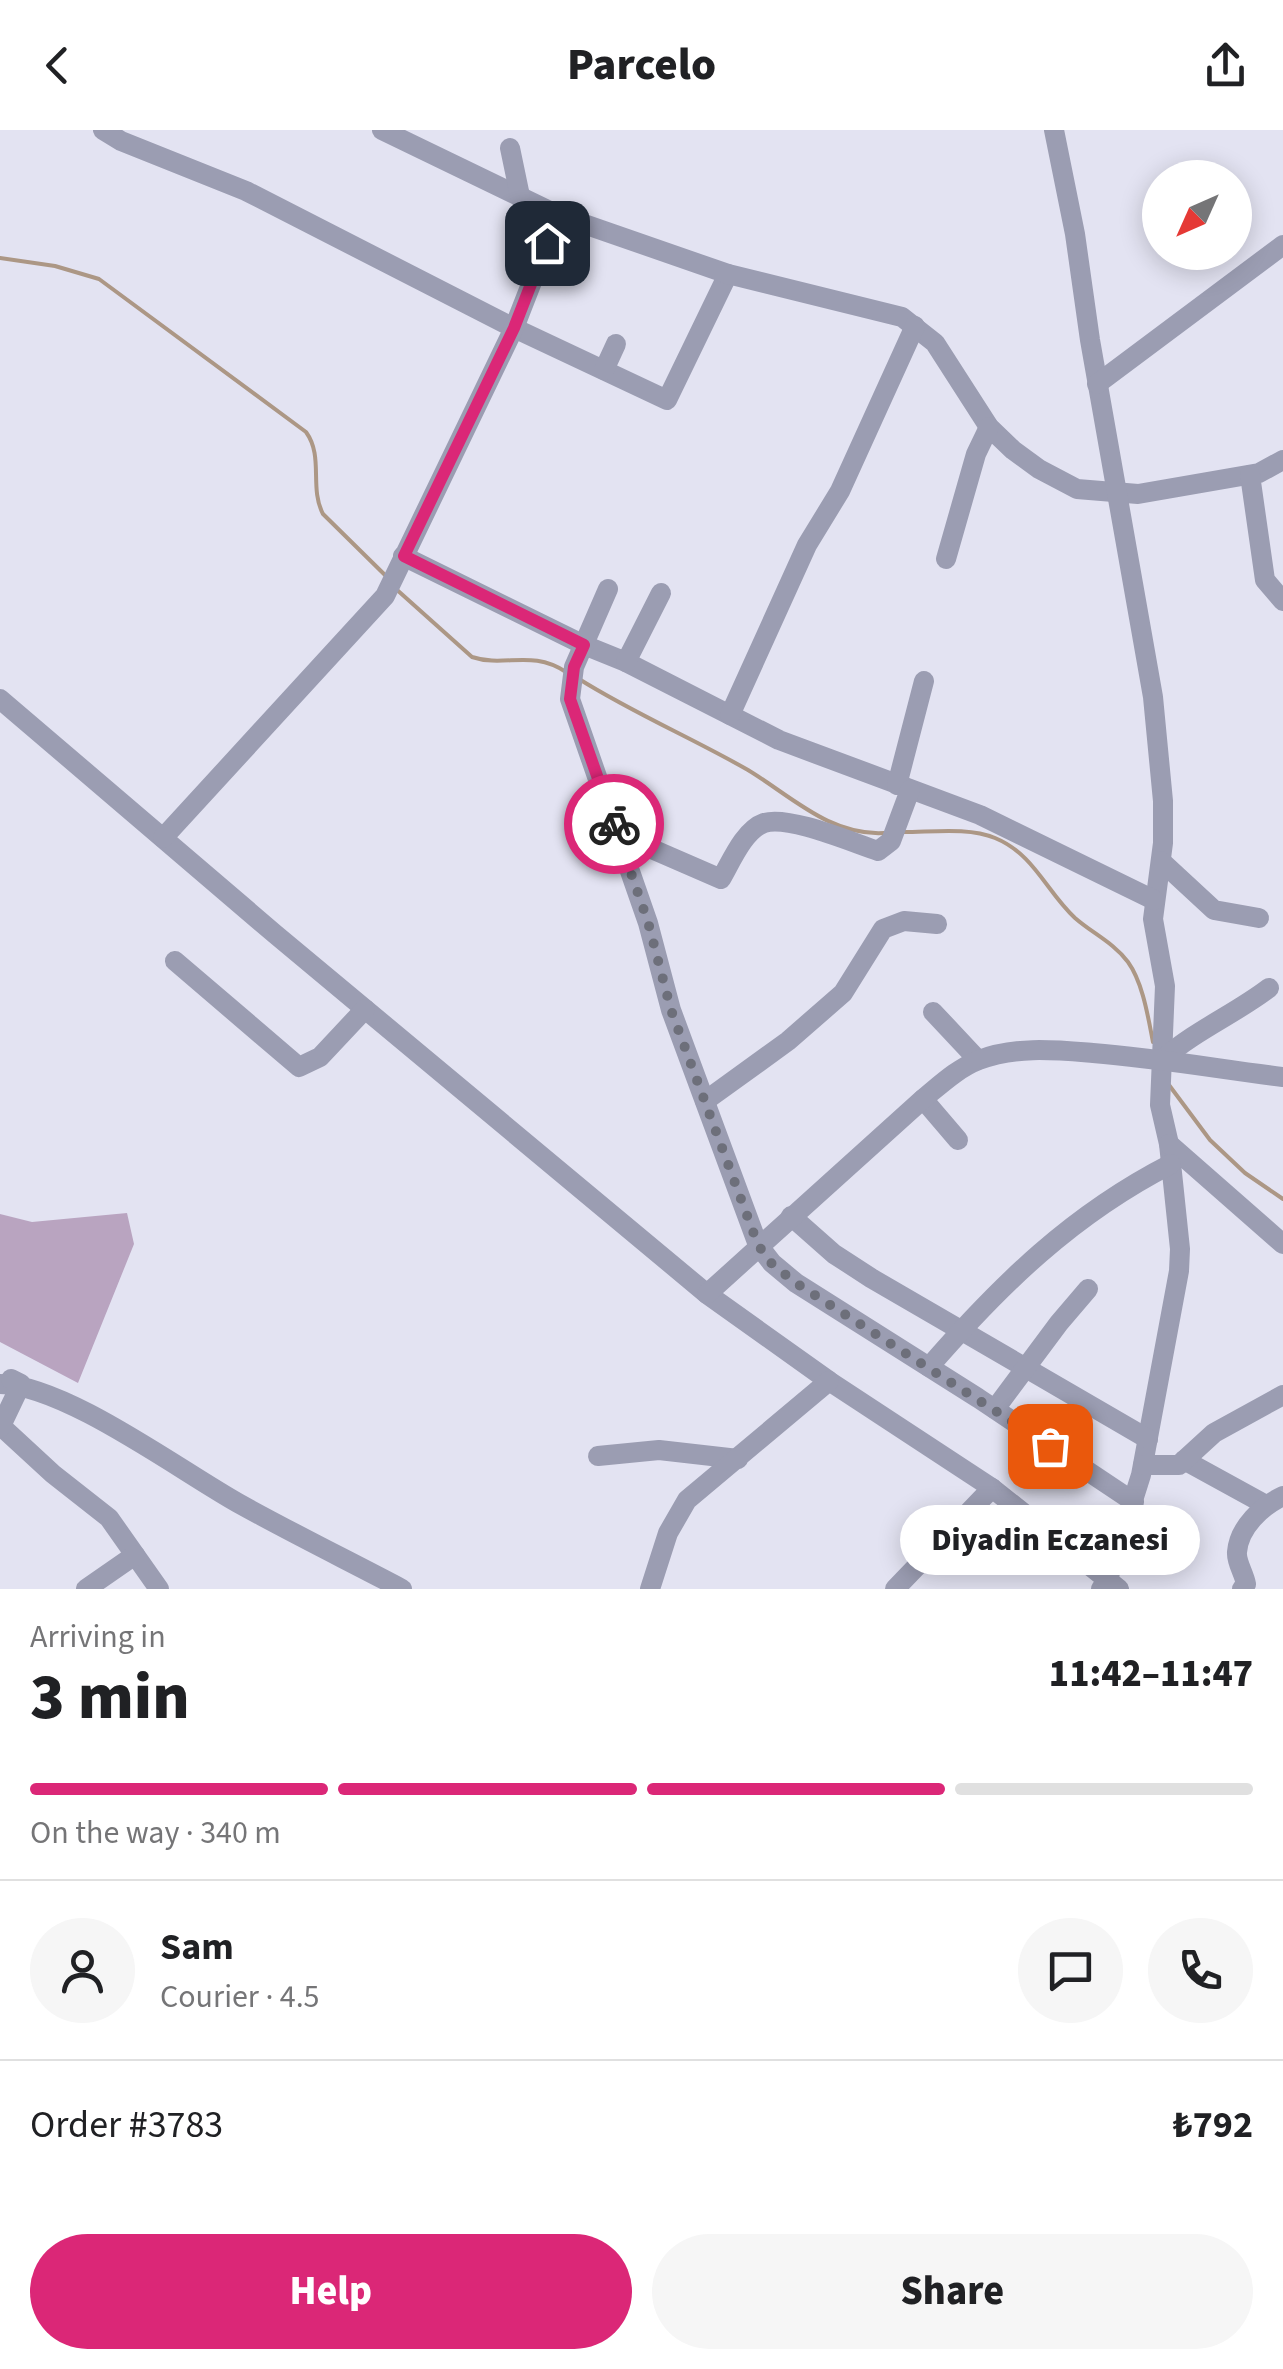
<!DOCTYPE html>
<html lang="en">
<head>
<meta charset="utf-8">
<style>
	body { margin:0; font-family:"Source Sans 3",sans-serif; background:#f6f6f6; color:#202124; height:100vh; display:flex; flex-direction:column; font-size:38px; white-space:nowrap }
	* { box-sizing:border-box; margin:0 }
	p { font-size:32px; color:#757577 }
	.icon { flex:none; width:55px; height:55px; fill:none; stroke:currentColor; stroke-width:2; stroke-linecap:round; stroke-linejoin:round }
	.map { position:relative; height:1459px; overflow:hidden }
	.sheet { display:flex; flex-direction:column; background:#fff; flex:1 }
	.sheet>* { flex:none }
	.needle { width:65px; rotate:225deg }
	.controls { position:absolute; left:1142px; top:30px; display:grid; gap:20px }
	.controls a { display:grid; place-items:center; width:110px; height:110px; border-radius:50%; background:#fff; box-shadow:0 5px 25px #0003; font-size:50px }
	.pin { position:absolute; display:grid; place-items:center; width:85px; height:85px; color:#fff; margin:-42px; border-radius:20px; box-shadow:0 5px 15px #0006 }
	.courier { position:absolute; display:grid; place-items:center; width:100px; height:100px; margin:-50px; border:8px solid #db2777; border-radius:50%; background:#fff; color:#222; box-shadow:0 2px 12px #0007 }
	.bubble { position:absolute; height:70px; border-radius:35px; background:#fff; box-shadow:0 5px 25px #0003; font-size:32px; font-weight:800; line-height:70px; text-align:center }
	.headline em { font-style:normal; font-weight:800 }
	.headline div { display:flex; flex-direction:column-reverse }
	.headline { display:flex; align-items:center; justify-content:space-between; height:170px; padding:0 30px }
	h1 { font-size:65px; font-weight:800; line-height:75px }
	.bar { display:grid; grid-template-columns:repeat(4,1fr); gap:15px 10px; align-content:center; height:120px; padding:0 30px }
	.bar i { height:12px; border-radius:8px; background:#e0e0e0 }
	.bar .current { background:#db2777 }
	.bar p { grid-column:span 4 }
	.line { display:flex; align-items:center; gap:25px; padding:0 30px; border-top:2px solid #e0e0e0 }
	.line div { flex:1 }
	.round { display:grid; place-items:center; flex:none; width:105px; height:105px; border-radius:52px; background:#f6f6f6 }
	.button { display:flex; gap:20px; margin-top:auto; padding:20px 30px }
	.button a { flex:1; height:115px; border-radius:60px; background:#db2777; color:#fff; font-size:40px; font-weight:800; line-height:115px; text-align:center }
	.button a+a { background:#f6f6f6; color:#202124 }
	header { display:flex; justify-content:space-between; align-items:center; height:130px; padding:0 30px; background:#fff; font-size:45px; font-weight:800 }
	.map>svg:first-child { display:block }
	.green { fill:#b9a4c0 }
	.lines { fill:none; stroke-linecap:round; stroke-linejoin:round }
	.stream { stroke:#ac9785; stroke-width:4 }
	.minor { stroke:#9b9db2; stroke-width:20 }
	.done { stroke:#6d6f7a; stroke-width:10; stroke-dasharray:0 18 }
	.route { stroke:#db2777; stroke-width:12 }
</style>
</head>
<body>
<header><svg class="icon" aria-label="back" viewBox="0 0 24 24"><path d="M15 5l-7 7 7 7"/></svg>Parcelo<svg class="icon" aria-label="share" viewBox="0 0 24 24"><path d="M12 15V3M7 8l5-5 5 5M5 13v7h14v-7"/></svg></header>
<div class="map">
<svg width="1283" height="1459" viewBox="0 0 1283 1459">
	<rect width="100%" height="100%" fill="#e3e3f2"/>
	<polygon class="green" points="127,1083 134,1114 78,1253 0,1212 0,1084 32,1092"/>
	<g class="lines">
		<g class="stream">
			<path d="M0,128l55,8 44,13 207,153c18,25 3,55 17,82l64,63"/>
			<path d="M396,459l76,68c33,11 59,-8 94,15"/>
			<path d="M579,549c54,34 113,59 169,91 43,26 82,66 136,63"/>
			<path d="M904,702c28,0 65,-5 91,6 39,16 51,53 80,80 17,15 39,25 53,44 15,21 20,55 25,80"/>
			<polyline points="1169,955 1210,1010 1245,1043 1283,1069"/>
		</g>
		<g class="minor">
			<polyline points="103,0 121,11 246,61 514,198 667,270 728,144"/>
			<polyline points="382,0 558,85 728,144 902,187 935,213 989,297 1013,320 1039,339 1077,359 1138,364 1259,343 1283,330"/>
			<polyline points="1054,0 1075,104 1090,210 1153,567 1163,671 1163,713 1153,789 1165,856 1160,975 1169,1014 1180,1119 1179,1141 1141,1345 1108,1449 1101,1459"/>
			<polyline points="510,18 520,66"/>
			<polyline points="604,240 616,214"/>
			<polyline points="1097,254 1283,115"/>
			<polyline points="1250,345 1265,450 1283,471"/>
			<polyline points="403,426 584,515 626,532 779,610 980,685 1154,770"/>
			<polyline points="946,429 976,324 989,297"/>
			<polyline points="608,459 574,537 570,569 648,793 671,880 758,1115 772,1133 796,1153 978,1268 1134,1372"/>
			<polyline points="626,532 661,463"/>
			<polyline points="0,569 275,804 707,1164 829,1251 992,1358 1119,1459"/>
			<polyline points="730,585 807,415 840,361 915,196"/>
			<polyline points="897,655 924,551"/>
			<polyline points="163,708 385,466 514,198 558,85"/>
			<path d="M621,714l24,2 76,33c10,-17 23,-49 43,-56 25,-8 89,20 114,28l13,-10 19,-51"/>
			<polyline points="1161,731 1214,780 1259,788"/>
			<polyline points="175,831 299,937 320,927 365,879"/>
			<polyline points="933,882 978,930"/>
			<path d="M1163,929c33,-29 72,-45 106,-71"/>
			<polyline points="923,969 958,1010"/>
			<polyline points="705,971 788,911 843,863 883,799 904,791 937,794"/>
			<polyline points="1169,1014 1283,1114"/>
			<polyline points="791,1086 834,1124 871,1148 1148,1309"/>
			<path d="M707,1164l216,-195c17,-14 35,-31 56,-39 37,-14 76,-10 114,-7 64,5 126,16 190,24"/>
			<path d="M929,1237c72,-83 144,-153 242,-203"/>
			<path d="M0,1254c65,1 179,86 238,119 54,30 109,57 164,86"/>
			<polyline points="995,1279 1059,1193 1088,1159"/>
			<polyline points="1,1296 53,1344 109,1388 159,1459"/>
			<polyline points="0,1298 21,1254 11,1249"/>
			<polyline points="598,1326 659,1320 738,1329"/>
			<polyline points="1184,1330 1266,1375"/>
			<polyline points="1143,1335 1179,1335 1214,1303 1283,1265"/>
			<polyline points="86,1459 135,1425"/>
			<polyline points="650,1459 668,1403 687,1370 829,1251"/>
			<polyline points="895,1459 992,1358"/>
			<path d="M1242,1459l4,-5c-2,-11 -10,-22 -9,-32 2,-25 25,-46 46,-56"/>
		</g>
	</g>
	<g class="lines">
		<polyline class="done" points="614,694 648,792 671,880 758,1115 772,1134 796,1153 1050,1316"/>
		<polyline class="route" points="547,113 514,198 404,426 584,515 574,537 570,569 614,694"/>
	</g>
</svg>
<div class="controls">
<a><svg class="needle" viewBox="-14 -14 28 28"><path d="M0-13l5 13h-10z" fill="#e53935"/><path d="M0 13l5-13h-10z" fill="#757577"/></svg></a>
</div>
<div class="pin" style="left:1050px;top:1316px;background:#ea580c"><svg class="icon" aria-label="bag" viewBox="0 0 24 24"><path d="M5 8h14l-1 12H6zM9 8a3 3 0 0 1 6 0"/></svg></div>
<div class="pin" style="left:547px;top:113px;background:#1f2937"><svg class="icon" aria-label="home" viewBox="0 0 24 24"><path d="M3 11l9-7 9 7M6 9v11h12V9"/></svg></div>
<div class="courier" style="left:614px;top:694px"><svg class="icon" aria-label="bike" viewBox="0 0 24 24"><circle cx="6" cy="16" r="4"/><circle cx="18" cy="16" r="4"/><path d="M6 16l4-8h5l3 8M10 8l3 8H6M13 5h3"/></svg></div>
<div class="bubble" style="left:900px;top:1375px;width:300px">Diyadin Eczanesi</div>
</div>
<section class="sheet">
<div class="headline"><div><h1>3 min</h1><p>Arriving in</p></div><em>11:42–11:47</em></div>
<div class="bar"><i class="current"></i><i class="current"></i><i class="current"></i><i></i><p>On the way · 340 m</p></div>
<div class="line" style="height:180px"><a class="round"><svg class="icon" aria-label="person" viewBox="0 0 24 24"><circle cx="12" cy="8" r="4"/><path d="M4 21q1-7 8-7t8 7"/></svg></a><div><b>Sam</b><p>Courier · 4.5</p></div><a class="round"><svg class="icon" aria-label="chat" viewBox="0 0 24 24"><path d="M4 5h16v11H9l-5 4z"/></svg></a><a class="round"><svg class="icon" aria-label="phone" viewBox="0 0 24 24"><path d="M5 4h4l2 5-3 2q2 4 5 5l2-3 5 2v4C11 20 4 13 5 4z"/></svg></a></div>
<div class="line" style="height:130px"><div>Order #3783</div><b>₺792</b></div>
<div class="button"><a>Help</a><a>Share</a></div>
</section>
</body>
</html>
